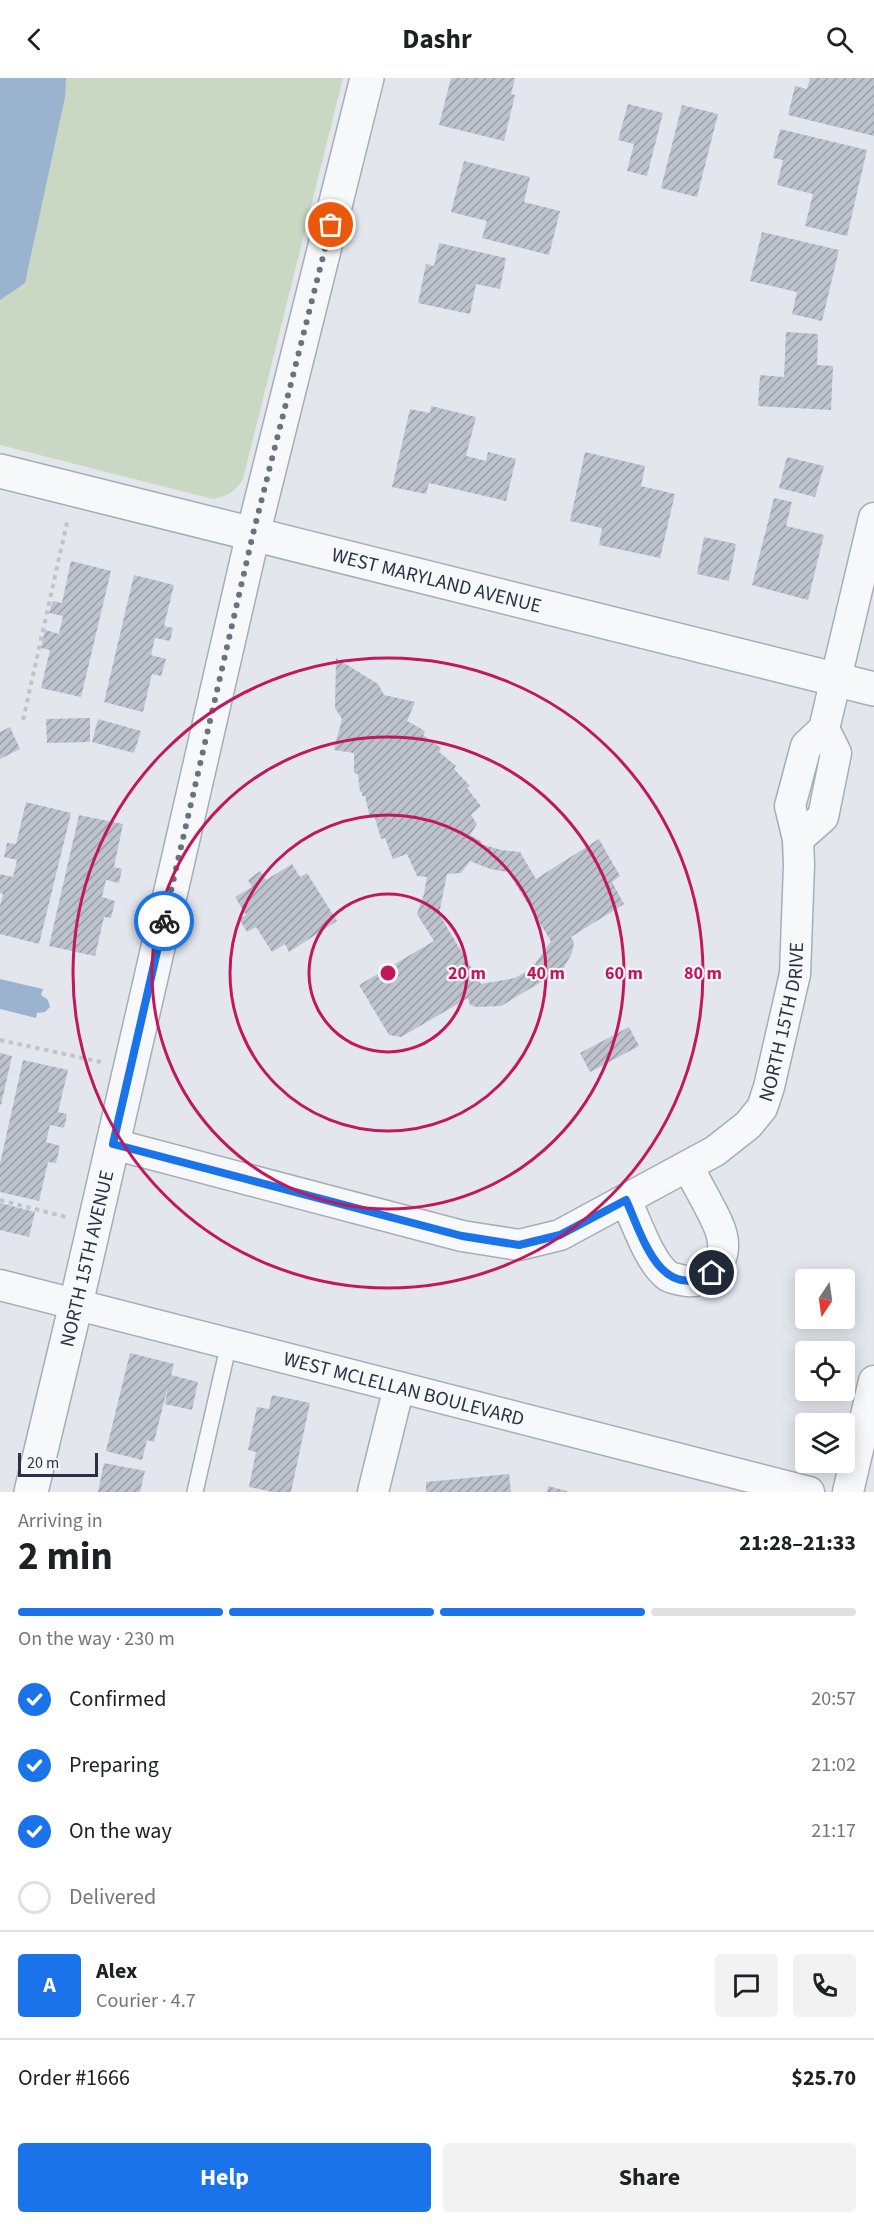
<!DOCTYPE html>
<html lang="en">
<head>
<meta charset="utf-8">
<style>
	body { margin:0; font-family:"Source Sans 3",sans-serif; background:#f2f2f2; color:#202124; height:100vh; display:flex; flex-direction:column; font-size:22px; white-space:nowrap }
	* { box-sizing:border-box; margin:0 }
	p { font-size:20px; color:#757577 }
	.icon { flex:none; width:33px; height:33px; fill:none; stroke:currentColor; stroke-width:2; stroke-linecap:round; stroke-linejoin:round }
	.map { position:relative; height:1414px; overflow:hidden }
	.panel { display:flex; flex-direction:column; background:#fff; flex:1 }
	.panel>* { flex:none }
	.needle { width:39px; rotate:193deg }
	.buttons { position:absolute; left:795px; top:1191px; display:grid; gap:12px }
	.buttons a { display:grid; place-items:center; width:60px; height:60px; border-radius:6px; background:#fff; box-shadow:0 3px 15px #0003; font-size:30px }
	.scale { position:absolute; left:18px; bottom:15px; width:80px; box-sizing:border-box; padding-left:6px; border:3px solid #283347; border-top:0; font-size:16px; line-height:21px; white-space:nowrap; color:#283347; -webkit-text-stroke:4px #f3f6f9; paint-order:stroke }
	.pin { position:absolute; display:grid; place-items:center; width:51px; height:51px; color:#fff; margin:-26px; border:3px solid #fff; border-radius:50%; box-shadow:0 2px 6px #0007 }
	.courier { position:absolute; display:grid; place-items:center; width:60px; height:60px; margin:-30px; border:4px solid #1a73e8; border-radius:50%; background:#fff; color:#222; box-shadow:0 2px 8px #0007 }
	.head em { font-style:normal; font-weight:700 }
	.head div { display:flex; flex-direction:column-reverse }
	.head { display:flex; align-items:center; justify-content:space-between; height:102px; padding:0 18px }
	h1 { font-size:39px; font-weight:700; line-height:45px }
	.bar { display:grid; grid-template-columns:repeat(4,1fr); gap:9px 6px; align-content:center; height:72px; padding:0 18px }
	.bar i { height:8px; border-radius:4px; background:#e0e0e0 }
	.bar .active { background:#1a73e8 }
	.bar p { grid-column:span 4 }
	.line { display:flex; align-items:center; gap:15px; padding:0 18px; border-top:2px solid #e0e0e0 }
	.line div { flex:1 }
	.round { display:grid; place-items:center; flex:none; width:63px; height:63px; border-radius:6px; background:#f2f2f2 }
	ol { padding:0 18px; list-style:none }
	li { display:flex; align-items:center; gap:18px; height:66px }
	li p { margin-inline-start:auto }
	li .icon { padding:6px; border-radius:50%; background:#1a73e8; color:#fff; stroke-width:4 }
	li:last-child { color:#757577 }
	li i { width:33px; height:33px; border:3px solid #e0e0e0; border-radius:50% }
	.cta { display:flex; gap:12px; margin-top:auto; padding:12px 18px }
	.cta a { flex:1; height:69px; border-radius:6px; background:#1a73e8; color:#fff; font-size:24px; font-weight:700; line-height:69px; text-align:center }
	.cta a+a { background:#f2f2f2; color:#202124 }
	header { display:flex; justify-content:space-between; align-items:center; height:78px; padding:0 18px; background:#fff; font-size:27px; font-weight:700 }
	.map>svg:first-child { display:block }
	.grass { fill:#c8d8c3 }
	.water { fill:#9ab4d0 }
	.building { fill:url(#building-hatch); fill-rule:evenodd }
	.lines { fill:none; stroke-linecap:round; stroke-linejoin:round }
	.service-casing { stroke:#a7adb8; stroke-width:18 }
	.minor-casing { stroke:#a7adb8; stroke-width:33 }
	.tertiary-casing { stroke:#a7adb8; stroke-width:36 }
	.path { stroke:#c1c5cb; stroke-width:4; stroke-dasharray:4.5 4.5; stroke-linecap:butt }
	.service { stroke:#f7f8fa; stroke-width:15 }
	.minor { stroke:#f7f8fa; stroke-width:30 }
	.tertiary { stroke:#f7f8fa; stroke-width:33 }
	.done { stroke:#697281; stroke-width:6; stroke-dasharray:0 10.8 }
	.route { stroke:#1a73e8; stroke-width:8 }
	.ring { fill:none; stroke:#c2185b; stroke-width:3 }
	.labels { text-anchor:middle; stroke-width:4.5; stroke-linejoin:round; paint-order:stroke }
	.street-label { font-size:20px; fill:#283347; stroke:#f3f6f9 }
	.centre { fill:#c2185b; stroke:#f3f6f9; stroke-width:3 }
	.ring-label { font-size:18px; text-anchor:middle; font-weight:bold; fill:#c2185b; stroke:#f3f6f9; stroke-width:4.5; stroke-linejoin:round; paint-order:stroke }
</style>
</head>
<body>
<header><svg class="icon" aria-label="back" viewBox="0 0 24 24"><path d="M15 5l-7 7 7 7"/></svg>Dashr<svg class="icon" aria-label="search" viewBox="0 0 24 24"><circle cx="10" cy="10" r="6"/><path d="M15 15l6 6"/></svg></header>
<div class="map">
<svg width="874" height="1414" viewBox="0 0 874 1414">
	<defs>
		<pattern id="building-hatch" width="6" height="6" patternUnits="userSpaceOnUse" patternTransform="scale(1.5)"><rect width="6" height="6" fill="#bcc3cd"/><path d="M-1 1l2-2M0 6l6-6M5 7l2-2" fill="none" stroke="#999fa8"/></pattern>
	</defs>
	<rect width="100%" height="100%" fill="#e3e7ed"/>
	<path class="grass" d="M0,0h343l-100,401c-8,13 -15,17 -30,20l-213,-54z"/>
	<g class="water">
		<polygon points="0,0 66,0 65,19 25,205 0,222"/>
		<polygon points="0,901 43,911 41,917 48,922 50,929 45,934 37,935 36,940 0,931"/>
	</g>
	<g class="building">
		<polygon points="451,0 515,0 511,16 515,17 504,63 439,47"/>
		<polygon points="810,0 874,0 874,58 788,37 795,8 807,11"/>
		<polygon points="628,26 663,35 647,98 627,93 634,66 618,62"/>
		<polygon points="682,27 718,36 697,119 661,110"/>
		<polygon points="780,51 867,72 847,158 805,148 813,116 777,107 783,82 773,80"/>
		<polygon points="464,83 530,99 524,124 560,133 549,177 482,160 487,143 451,134"/>
		<polygon points="762,154 839,172 822,243 792,236 797,214 750,203"/>
		<polygon points="439,165 506,180 500,211 476,206 470,236 418,225 426,186 434,188"/>
		<polygon points="786,254 818,256 817,287 833,288 831,332 758,328 760,297 784,299"/>
		<polygon points="431,328 476,339 466,378 486,383 488,374 516,381 506,423 429,405 426,416 392,409 410,331 430,335"/>
		<polygon points="585,374 645,388 641,408 675,416 660,480 599,467 602,450 570,443"/>
		<polygon points="787,379 824,388 815,419 779,410"/>
		<polygon points="774,420 792,424 786,448 824,457 808,522 752,507"/>
		<polygon points="704,459 736,466 729,503 697,496"/>
		<polygon points="71,483 111,493 81,619 41,610 50,572 41,570 45,552 59,556 63,538 49,535 53,523 62,525"/>
		<polygon points="134,497 174,507 164,548 173,550 170,563 155,560 151,577 166,581 161,598 152,596 143,634 104,624"/>
		<path d="M336,580l42,26 6,11 31,7 -8,19 18,10 -2,4 18,13 -2,4 17,14 -2,3 16,17 -3,2 14,18 -10,9 6,9 -7,11 12,7 -1,2 20,6 19,2 16,27 63,-40 21,37 -8,6 12,22 -53,33 3,5 -2,11 -9,16 -62,37 -24,1 -7,-2 -2,-7 -67,39 -12,-2 -30,-50 75,-44 -17,-27 7,-20 3,-17 -10,-1 -10,-22 -14,5 -8,-21 -4,1 -6,-21h-5l-5,-22h-3v-4h-2l-2,-18 -4,-1v-20l-20,-3 8,-31 -7,-11zM470,783l20,8 18,3 43,69 -19,27 -17,10 -34,6 -42,-70 8,-40 14,-1z"/>
		<polygon points="90,640 90,664 47,665 46,641"/>
		<polygon points="98,641 141,653 134,675 92,664"/>
		<polygon points="10,649 20,671 0,681 0,654"/>
		<polygon points="26,724 71,735 39,866 0,856 0,828 3,816 0,815 0,796 13,799 17,782 4,779 7,765 16,766"/>
		<polygon points="79,737 123,746 114,789 122,791 119,805 106,802 102,819 115,823 111,840 104,839 95,878 49,868"/>
		<polygon points="292,786 300,799 307,795 337,843 289,874 285,866 272,874 256,849 247,854 239,841 246,837 235,819 252,809 248,802 260,793 266,802"/>
		<polygon points="629,949 639,968 590,994 580,975"/>
		<polygon points="0,975 12,978 1,1027 0,1026"/>
		<polygon points="23,982 68,992 58,1034 67,1036 64,1050 50,1047 46,1064 60,1068 56,1085 48,1084 39,1123 0,1114 0,1086"/>
		<polygon points="0,1125 35,1134 29,1159 0,1152"/>
		<polygon points="130,1275 174,1286 171,1297 198,1304 192,1332 165,1326 168,1308 154,1364 147,1362 142,1382 106,1373"/>
		<polygon points="272,1317 310,1325 291,1414 272,1414 249,1409 256,1374 248,1372 257,1329 269,1331"/>
		<polygon points="104,1385 145,1393 140,1414 98,1414"/>
		<polygon points="509,1396 511,1414 426,1414 426,1404"/>
		<polygon points="548,1408 567,1413 567,1414 547,1414"/>
	</g>
	<g class="lines">
		<g class="service-casing">
			<polyline id="service" points="195,1414 229,1265"/>
		</g>
		<g class="minor-casing">
			<g id="minor">
				<polyline points="798,761 823,739 836,675 824,651"/>
				<path id="s1" d="M113,1066l349,92 57,9 41,-10 155,-84 33,-26 14,-17 7,-21 26,-113 4,-109 -1,-26 -8,-33 16,-60 18,-17 50,-211"/>
				<path d="M626,1122c10,21 23,62 42,76 3,2 9,3 13,4 27,7 47,-18 41,-44 -3,-16 -26,-52 -34,-70"/>
				<path id="s2" d="M0,1207l809,207"/>
				<polyline points="373,1414 399,1309"/>
				<polyline points="848,1414 874,1303"/>
			</g>
		</g>
		<g class="tertiary-casing">
			<g id="tertiary">
				<path id="s3" d="M0,393l874,218"/>
				<path id="s4" d="M31,1414l45,-188 177,-770 114,-456"/>
			</g>
		</g>
		<g class="path">
			<polyline points="23,642 68,440"/>
			<polyline points="0,962 101,984"/>
			<polyline points="0,1122 66,1139"/>
		</g>
		<use href="#service" class="service"/>
		<use href="#minor" class="minor"/>
		<use href="#tertiary" class="tertiary"/>
	</g>
	<g class="lines">
		<polyline class="done" points="164,843 253,456 331,147"/>
		<path class="route" d="M164,843l-51,223 349,92 57,9 41,-10 66,-35c16,35 34,104 86,73"/>
	</g>
	<g class="ring">
		<circle cx="388" cy="895" r="79"/>
		<circle cx="388" cy="895" r="158"/>
		<circle cx="388" cy="895" r="236"/>
		<circle cx="388" cy="895" r="315"/>
	</g>
	<g class="labels">
		<g class="street-label">
			<text dy="7" stroke="none"><textPath href="#s3" startOffset="450">WEST MARYLAND AVENUE</textPath></text>
			<text dy="7" stroke="none"><textPath href="#s1" startOffset="790">NORTH 15TH DRIVE</textPath></text>
			<text dy="7" stroke="none"><textPath href="#s4" startOffset="240">NORTH 15TH AVENUE</textPath></text>
			<text dy="7" stroke="none"><textPath href="#s2" startOffset="417">WEST MCLELLAN BOULEVARD</textPath></text>
		</g>
	</g>
	<circle cx="388" cy="895" r="9" class="centre"/>
	<g class="ring-label">
		<text x="467" y="901">20 m</text>
		<text x="546" y="901">40 m</text>
		<text x="624" y="901">60 m</text>
		<text x="703" y="901">80 m</text>
	</g>
</svg>
<div class="buttons">
<a><svg class="needle" viewBox="-14 -14 28 28"><path d="M0-13l5 13h-10z" fill="#e53935"/><path d="M0 13l5-13h-10z" fill="#757577"/></svg></a>
<a><svg class="icon" aria-label="locate" viewBox="0 0 24 24"><circle cx="12" cy="12" r="6"/><path d="M12 2v4M12 18v4M2 12h4M18 12h4"/></svg></a>
<a><svg class="icon" aria-label="layers" viewBox="0 0 24 24"><path d="M12 4l9 5-9 5-9-5zM3 14l9 5 9-5"/></svg></a>
</div>
<div class="scale">20 m</div>
<div class="pin" style="left:331px;top:147px;background:#ea580c"><svg class="icon" aria-label="bag" viewBox="0 0 24 24"><path d="M5 8h14l-1 12H6zM9 8a3 3 0 0 1 6 0"/></svg></div>
<div class="pin" style="left:712px;top:1195px;background:#1f2937"><svg class="icon" aria-label="home" viewBox="0 0 24 24"><path d="M3 11l9-7 9 7M6 9v11h12V9"/></svg></div>
<div class="courier" style="left:164px;top:843px"><svg class="icon" aria-label="bike" viewBox="0 0 24 24"><circle cx="6" cy="16" r="4"/><circle cx="18" cy="16" r="4"/><path d="M6 16l4-8h5l3 8M10 8l3 8H6M13 5h3"/></svg></div>
</div>
<section class="panel">
<div class="head"><div><h1>2 min</h1><p>Arriving in</p></div><em>21:28–21:33</em></div>
<div class="bar"><i class="active"></i><i class="active"></i><i class="active"></i><i></i><p>On the way · 230 m</p></div>
<ol>
<li><svg class="icon" aria-label="check" viewBox="0 0 24 24"><path d="M5 12l5 5 9-10"/></svg>Confirmed<p>20:57</p></li>
<li><svg class="icon" aria-label="check" viewBox="0 0 24 24"><path d="M5 12l5 5 9-10"/></svg>Preparing<p>21:02</p></li>
<li><svg class="icon" aria-label="check" viewBox="0 0 24 24"><path d="M5 12l5 5 9-10"/></svg>On the way<p>21:17</p></li>
<li><i></i>Delivered</li>
</ol>
<div class="line" style="height:108px"><b class="round" style="background:#1a73e8;color:#fff">A</b><div><b>Alex</b><p>Courier · 4.7</p></div><a class="round"><svg class="icon" aria-label="chat" viewBox="0 0 24 24"><path d="M4 5h16v11H9l-5 4z"/></svg></a><a class="round"><svg class="icon" aria-label="phone" viewBox="0 0 24 24"><path d="M5 4h4l2 5-3 2q2 4 5 5l2-3 5 2v4C11 20 4 13 5 4z"/></svg></a></div>
<div class="line" style="height:78px"><div>Order #1666</div><b>$25.70</b></div>
<div class="cta"><a>Help</a><a>Share</a></div>
</section>
</body>
</html>
